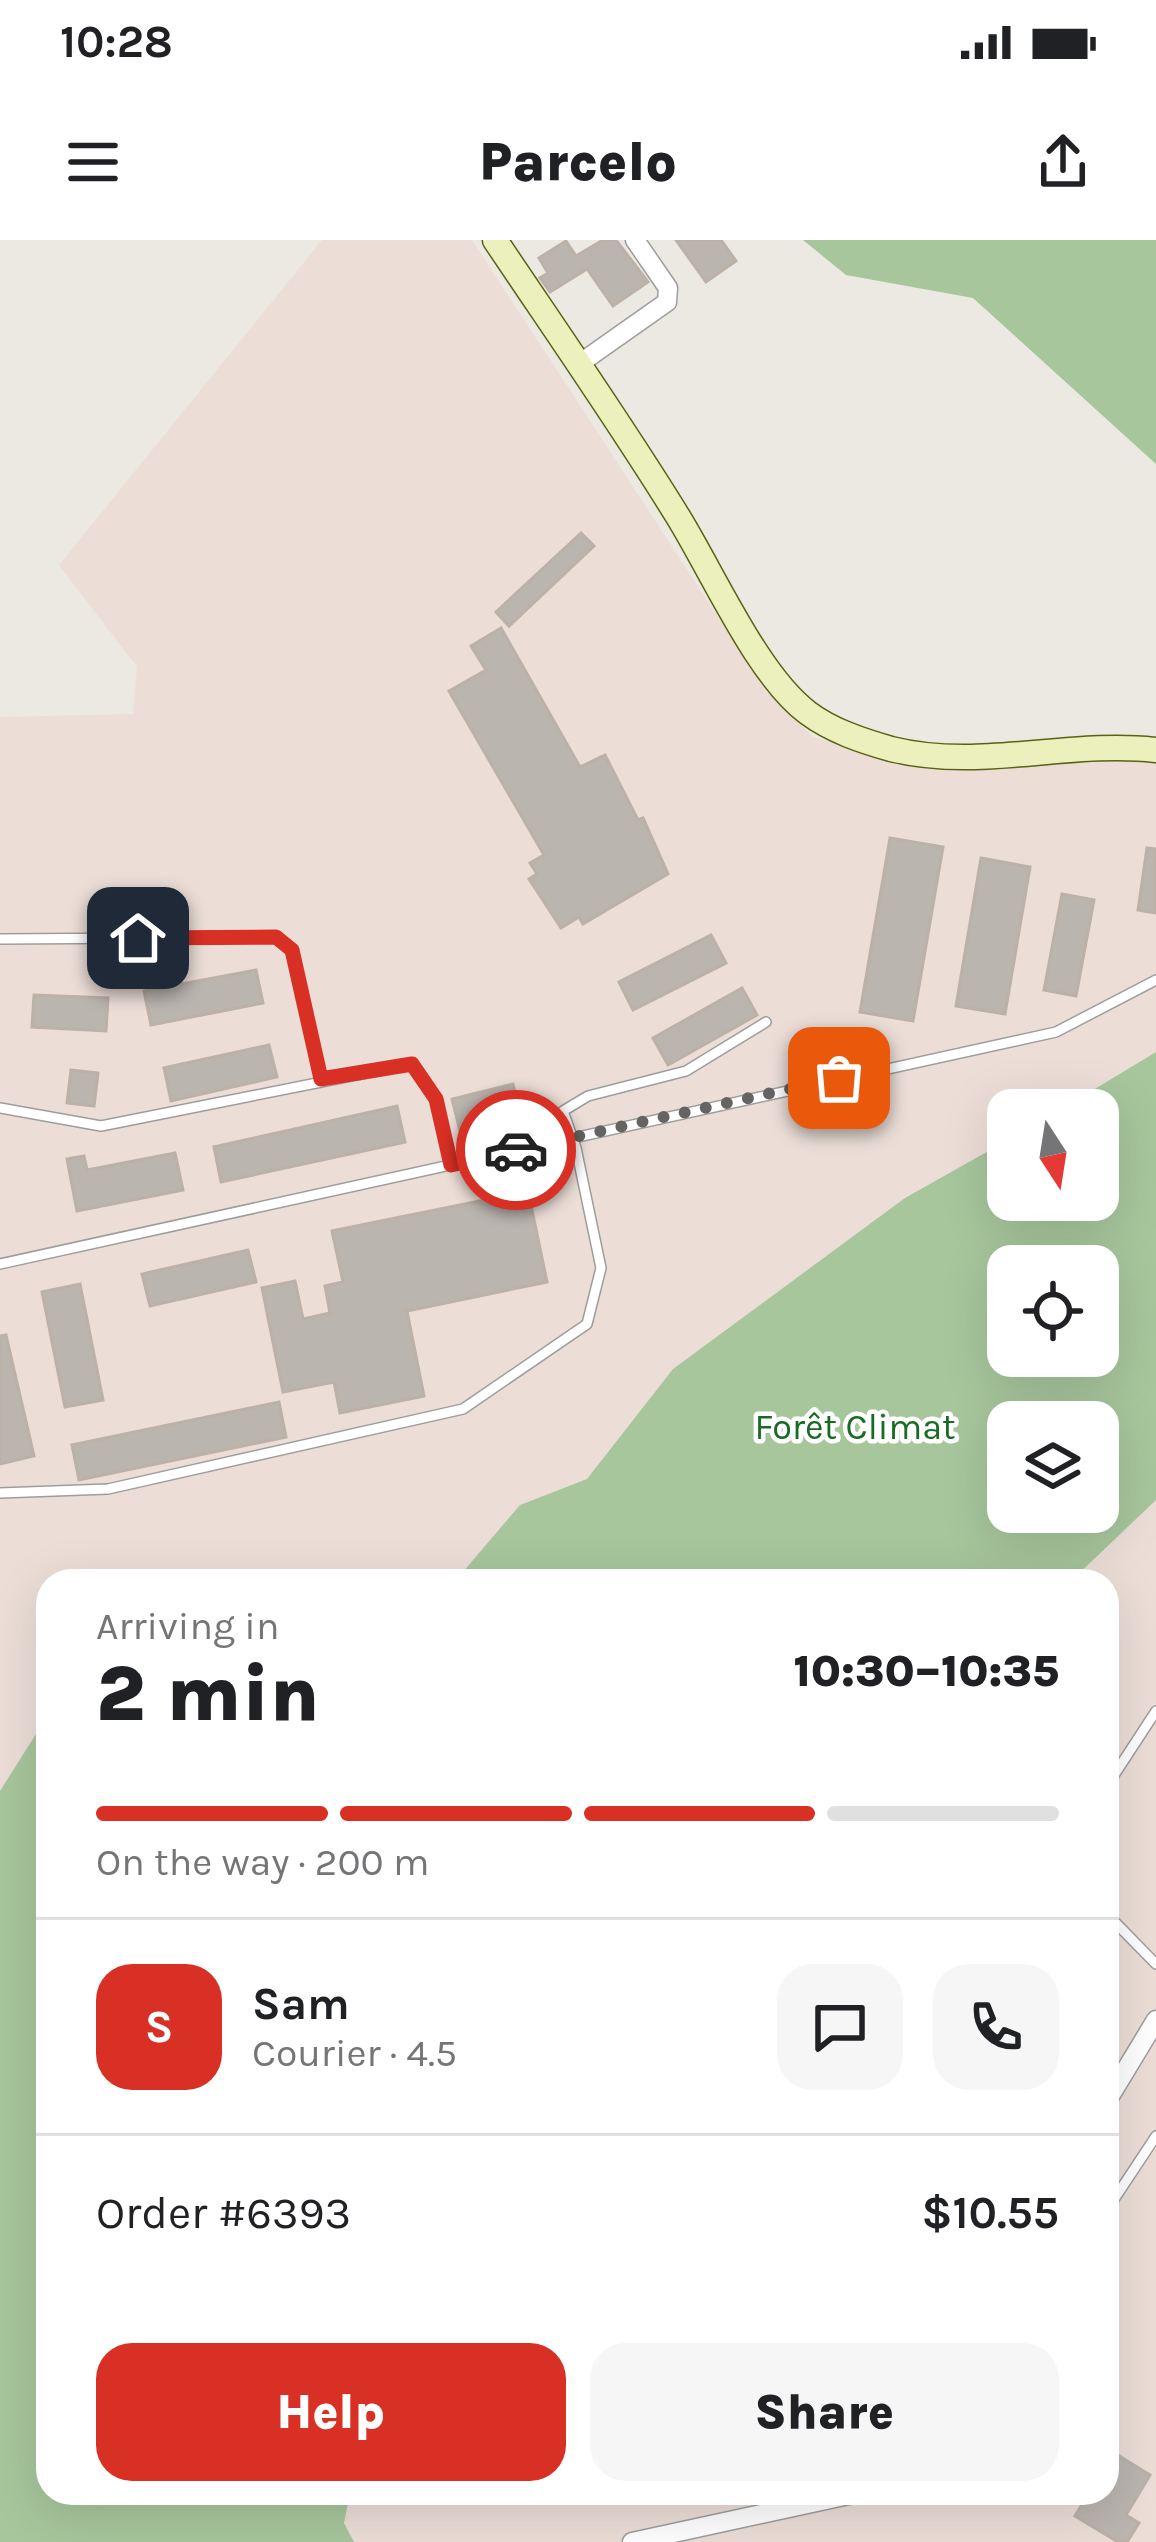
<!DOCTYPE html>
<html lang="en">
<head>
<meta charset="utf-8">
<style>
	body { margin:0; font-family:Karla,sans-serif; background:#f6f6f6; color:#202124; height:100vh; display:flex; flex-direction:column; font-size:45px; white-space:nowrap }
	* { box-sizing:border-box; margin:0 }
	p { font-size:39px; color:#757577 }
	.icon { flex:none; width:66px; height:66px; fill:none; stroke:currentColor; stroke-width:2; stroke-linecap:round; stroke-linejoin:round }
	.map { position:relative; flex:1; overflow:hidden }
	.details { position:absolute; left:36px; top:1329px; width:1083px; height:936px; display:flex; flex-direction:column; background:#fff; border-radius:36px; box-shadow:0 12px 48px #0002 }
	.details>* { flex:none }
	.needle { width:78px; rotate:168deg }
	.controls { position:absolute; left:987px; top:849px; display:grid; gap:24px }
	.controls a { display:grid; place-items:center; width:132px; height:132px; border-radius:24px; background:#fff; box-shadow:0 12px 48px #0002; font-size:60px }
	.pin { position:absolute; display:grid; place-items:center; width:102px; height:102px; color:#fff; margin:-51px; border-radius:24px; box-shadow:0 6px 18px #0006 }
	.courier { position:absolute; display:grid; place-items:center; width:120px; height:120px; margin:-60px; border:9px solid #d93025; border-radius:50%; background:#fff; color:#222; box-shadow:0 3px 15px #0007 }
	.head em { font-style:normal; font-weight:800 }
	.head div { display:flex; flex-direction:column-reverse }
	.head { display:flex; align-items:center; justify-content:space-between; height:204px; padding:0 60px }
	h1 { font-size:78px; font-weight:800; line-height:90px }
	.bar { display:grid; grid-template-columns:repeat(4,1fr); gap:18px 12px; align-content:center; height:144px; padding:0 60px }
	.bar i { height:15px; border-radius:9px; background:#e0e0e0 }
	.bar .on { background:#d93025 }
	.bar p { grid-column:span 4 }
	.line { display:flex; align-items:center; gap:30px; padding:0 60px; border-top:3px solid #e0e0e0 }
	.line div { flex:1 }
	.round { display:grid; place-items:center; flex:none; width:126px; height:126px; border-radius:36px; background:#f6f6f6 }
	.button { display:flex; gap:24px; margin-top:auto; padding:24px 60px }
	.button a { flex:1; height:138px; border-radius:36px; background:#d93025; color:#fff; font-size:48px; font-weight:800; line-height:138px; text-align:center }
	.button a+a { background:#f6f6f6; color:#202124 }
	.status { display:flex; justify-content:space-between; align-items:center; height:84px; padding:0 60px; background:#fff; direction:ltr }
	.status svg { height:33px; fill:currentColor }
	header { display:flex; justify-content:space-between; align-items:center; height:156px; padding:0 60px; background:#fff; font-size:54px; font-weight:800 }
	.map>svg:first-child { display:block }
	.military { fill:#ecded7; fill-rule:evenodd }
	.forest { fill:#a7c69c; fill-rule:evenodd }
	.building { fill:#bbb5b0; stroke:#bbb1a7; stroke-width:3 }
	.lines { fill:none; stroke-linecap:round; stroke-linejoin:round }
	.service-casing { stroke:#9d9d9d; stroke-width:12 }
	.minor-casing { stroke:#9d9d9d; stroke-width:21 }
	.secondary-casing { stroke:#576312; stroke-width:27 }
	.service { stroke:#fff; stroke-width:9 }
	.minor { stroke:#fff; stroke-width:18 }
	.secondary { stroke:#ebf0bc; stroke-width:24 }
	.done { stroke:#656461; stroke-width:12; stroke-dasharray:0 21.6 }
	.route { stroke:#d93025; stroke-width:15 }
	.labels { text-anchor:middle; stroke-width:9; stroke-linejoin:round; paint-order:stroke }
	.park-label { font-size:36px; fill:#186b23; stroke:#fff }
</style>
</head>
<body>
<div class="status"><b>10:28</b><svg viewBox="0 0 49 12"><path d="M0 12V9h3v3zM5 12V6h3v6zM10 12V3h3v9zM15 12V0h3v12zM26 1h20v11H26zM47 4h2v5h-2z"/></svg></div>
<header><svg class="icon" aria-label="menu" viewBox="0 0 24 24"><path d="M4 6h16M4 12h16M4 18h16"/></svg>Parcelo<svg class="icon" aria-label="share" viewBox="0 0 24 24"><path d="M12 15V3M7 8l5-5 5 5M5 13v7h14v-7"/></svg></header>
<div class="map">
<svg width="1156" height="2302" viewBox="0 0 1156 2302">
	<rect width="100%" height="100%" fill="#ece9e2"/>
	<path class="military" d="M322,0h150l295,452 46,45 139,32 160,-16 44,11v1778h-1156v-1825l133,-3 4,-47 -78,-102zM1008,870h90v90h-90zM1008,1026h90v90h-90zM1008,1182h90v90h-90zM48,1341h1059v912h-1059z"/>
	<g class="forest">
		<polygon points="803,0 1156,0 1156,224 973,58 846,35"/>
		<path d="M1156,812v448l-85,81h-626l17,-8 58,-68 67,-26 86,-110 232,-171 103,-58v60h90v-90h-38zM1098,1026v90h-90v-90zM1008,1182h90v90h-90z"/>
		<polygon points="48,1475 48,2253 350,2253 344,2283 354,2302 0,2302 0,1551"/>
	</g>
	<g class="building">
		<polygon points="603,0 616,0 648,42 613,66 587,29 550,52 540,38 548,33 539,18 566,1 576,16"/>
		<polygon points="676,0 721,0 736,21 706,42"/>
		<polygon points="581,293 594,306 509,386 496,372"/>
		<polygon points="501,388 580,527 605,515 638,580 643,578 668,634 583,684 579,677 561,688 529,639 537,634 530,623 544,615 449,451 486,430 471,406"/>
		<polygon points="890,598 943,607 913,781 860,772"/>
		<polygon points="1147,608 1156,609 1156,673 1138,670"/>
		<polygon points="981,618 1030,627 1005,774 956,766"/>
		<polygon points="1062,654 1094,660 1076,756 1044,750"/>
		<polygon points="711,695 726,723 633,770 619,742"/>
		<polygon points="256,730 263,763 151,785 144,751"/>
		<polygon points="742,748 757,775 668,825 653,798"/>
		<polygon points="34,755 108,758 106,791 32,787"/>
		<polygon points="269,805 277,837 171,861 164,828"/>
		<polygon points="71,830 98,833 94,866 67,863"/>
		<polygon points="513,844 521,880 461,895 452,859"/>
		<polygon points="397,866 405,902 221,942 214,907"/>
		<polygon points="175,913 183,950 77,971 67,919 84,916 87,930"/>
		<polygon points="528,951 547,1042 407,1071 424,1156 340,1173 334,1142 283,1152 262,1048 295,1041 303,1079 330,1073 325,1046 343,1042 332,991"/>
		<polygon points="248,1010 256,1042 150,1066 142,1034"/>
		<polygon points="80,1044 103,1160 65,1167 42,1052"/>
		<polygon points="6,1095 34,1216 0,1224 0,1096"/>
		<polygon points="279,1162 286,1197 79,1240 72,1205"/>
		<polygon points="1116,2214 1150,2235 1126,2275 1139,2283 1127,2302 1118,2302 1075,2276 1089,2253 1107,2253 1107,2229"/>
	</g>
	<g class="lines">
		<g class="service-casing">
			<g id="service">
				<polyline points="0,699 276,697 292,710 321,839"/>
				<polyline points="0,868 101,886 412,824 436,859 451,925"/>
				<polyline points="0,1024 1056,792 1156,740"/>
				<polyline points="0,1253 108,1249 463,1169 587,1084 601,1028 576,908 563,871 588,856 686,831 766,782"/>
				<polyline points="1107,1546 1156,1471"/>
				<polyline points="1107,1674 1156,1724"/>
				<polyline points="1107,1970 1156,1896"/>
			</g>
		</g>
		<g class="minor-casing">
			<g id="minor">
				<polyline points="579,124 667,62 668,48 635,0"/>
				<polyline points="1107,1861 1156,1780"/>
				<polyline points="632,2302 858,2253"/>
			</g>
		</g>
		<g class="secondary-casing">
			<path id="secondary" d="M495,0c61,91 124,181 182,275 35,56 80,160 131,198 24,18 55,28 83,36 88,22 177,-9 265,1"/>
		</g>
		<use href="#service" class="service"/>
		<use href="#minor" class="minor"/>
		<use href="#secondary" class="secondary"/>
	</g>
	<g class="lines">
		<polyline class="done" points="516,910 839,838"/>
		<polyline class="route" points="138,698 276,697 292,710 321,839 412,824 436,859 451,925 516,910"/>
	</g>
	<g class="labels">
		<g class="park-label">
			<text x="855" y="1199">Forêt Climat</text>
		</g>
	</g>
</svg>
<div class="controls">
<a><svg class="needle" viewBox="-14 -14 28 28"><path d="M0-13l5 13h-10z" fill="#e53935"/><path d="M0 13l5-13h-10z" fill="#757577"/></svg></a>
<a><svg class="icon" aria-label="locate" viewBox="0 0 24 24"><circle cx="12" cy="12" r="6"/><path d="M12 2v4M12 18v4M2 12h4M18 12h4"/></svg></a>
<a><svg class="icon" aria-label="layers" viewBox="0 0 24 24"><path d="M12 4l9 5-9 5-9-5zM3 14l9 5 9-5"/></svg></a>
</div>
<div class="pin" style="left:839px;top:838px;background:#ea580c"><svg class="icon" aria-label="bag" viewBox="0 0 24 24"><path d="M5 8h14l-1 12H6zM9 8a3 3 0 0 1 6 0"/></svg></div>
<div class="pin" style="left:138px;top:698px;background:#1f2937"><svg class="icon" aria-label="home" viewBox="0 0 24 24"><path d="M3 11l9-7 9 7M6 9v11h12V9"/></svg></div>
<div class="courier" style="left:516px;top:910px"><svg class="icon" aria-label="car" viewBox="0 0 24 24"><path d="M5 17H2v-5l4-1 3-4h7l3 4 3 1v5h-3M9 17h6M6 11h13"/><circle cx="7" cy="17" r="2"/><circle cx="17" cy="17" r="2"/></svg></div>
<section class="details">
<div class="head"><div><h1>2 min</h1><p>Arriving in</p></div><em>10:30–10:35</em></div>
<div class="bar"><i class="on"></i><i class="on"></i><i class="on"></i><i></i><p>On the way · 200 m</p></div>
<div class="line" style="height:216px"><b class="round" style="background:#d93025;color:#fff">S</b><div><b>Sam</b><p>Courier · 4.5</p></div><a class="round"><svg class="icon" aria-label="chat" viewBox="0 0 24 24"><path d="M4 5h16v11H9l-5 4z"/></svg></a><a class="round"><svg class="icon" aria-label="phone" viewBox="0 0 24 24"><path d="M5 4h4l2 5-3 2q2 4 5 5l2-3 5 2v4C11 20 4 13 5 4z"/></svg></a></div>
<div class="line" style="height:156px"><div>Order #6393</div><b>$10.55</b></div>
<div class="button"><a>Help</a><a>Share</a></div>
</section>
</div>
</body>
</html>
